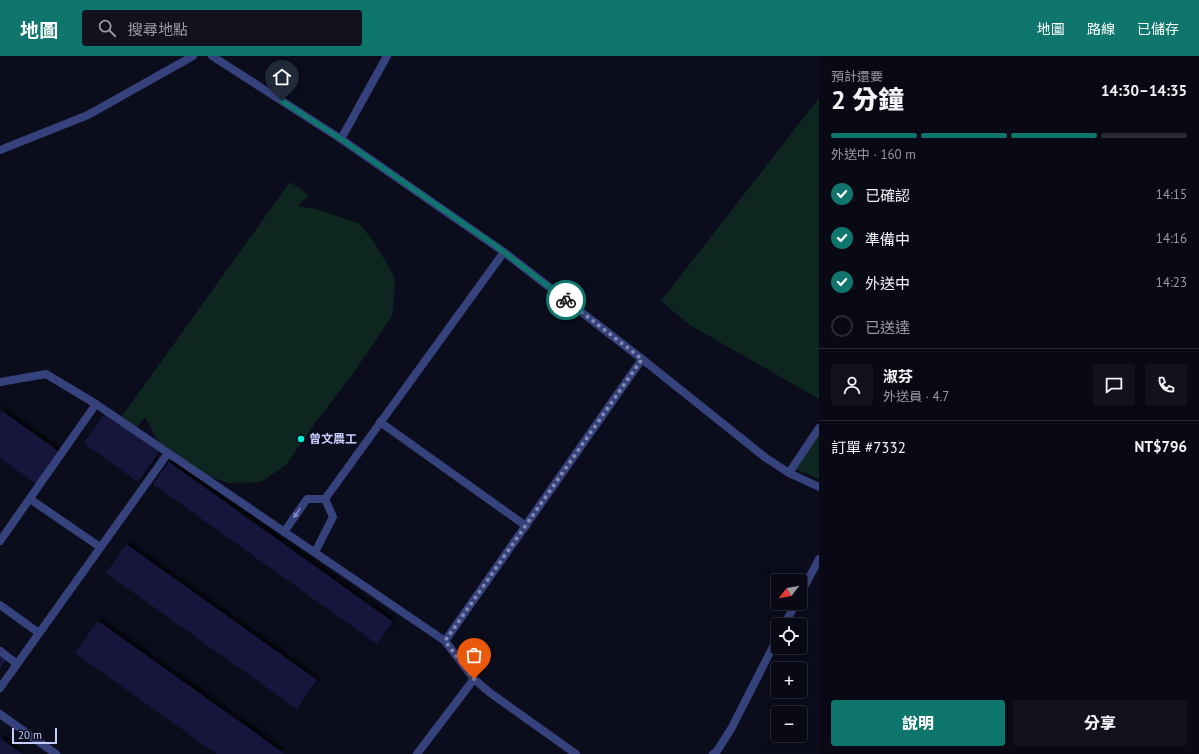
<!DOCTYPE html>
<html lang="zh-TW">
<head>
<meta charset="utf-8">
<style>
	body { margin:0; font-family:"PT Sans","Noto Sans TC",sans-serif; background:#11121e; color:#f1f3f6; height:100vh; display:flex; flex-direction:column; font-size:15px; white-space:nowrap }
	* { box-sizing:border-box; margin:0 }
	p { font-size:13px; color:#989aa0 }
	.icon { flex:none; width:22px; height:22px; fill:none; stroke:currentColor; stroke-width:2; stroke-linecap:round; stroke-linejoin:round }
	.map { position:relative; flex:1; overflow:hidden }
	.sheet { display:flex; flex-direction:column; background:#080915; width:380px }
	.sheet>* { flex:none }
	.needle { width:26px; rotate:239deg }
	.controls { position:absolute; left:771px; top:518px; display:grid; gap:8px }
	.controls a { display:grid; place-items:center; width:36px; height:36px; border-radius:4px; background:#080915; box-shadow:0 2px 10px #0003,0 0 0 1px #292a34; font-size:20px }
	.scale { position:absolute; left:12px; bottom:10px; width:45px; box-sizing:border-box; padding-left:4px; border:2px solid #c7ccff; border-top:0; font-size:11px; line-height:14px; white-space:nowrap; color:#c7ccff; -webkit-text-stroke:3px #0b0c1c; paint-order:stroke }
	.pin { position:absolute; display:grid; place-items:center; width:34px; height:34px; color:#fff; margin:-41px -17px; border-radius:50% 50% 50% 0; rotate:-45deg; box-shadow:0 0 4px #0007 }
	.pin .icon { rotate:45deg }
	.courier { position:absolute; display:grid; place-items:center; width:40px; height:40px; margin:-20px; border:3px solid #0f766e; border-radius:50%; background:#fff; color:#222; box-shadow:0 1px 5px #0007 }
	.summary em { font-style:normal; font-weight:800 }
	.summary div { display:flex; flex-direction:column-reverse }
	.summary { display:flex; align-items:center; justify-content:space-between; height:68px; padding:0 12px }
	h1 { font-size:26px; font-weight:800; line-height:30px }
	.bar { display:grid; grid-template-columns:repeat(4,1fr); gap:6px 4px; align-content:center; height:48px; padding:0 12px }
	.bar i { height:5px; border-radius:3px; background:#292a34 }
	.bar .selected { background:#0f766e }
	.bar p { grid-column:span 4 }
	.line { display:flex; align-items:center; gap:10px; padding:0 12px; border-top:1px solid #292a34 }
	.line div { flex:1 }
	.round { display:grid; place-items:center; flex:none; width:42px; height:42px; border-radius:4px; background:#11121e }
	ol { padding:0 12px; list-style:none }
	li { display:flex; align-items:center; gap:12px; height:44px }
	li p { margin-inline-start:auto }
	li .icon { padding:4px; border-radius:50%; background:#0f766e; color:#fff; stroke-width:4 }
	li:last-child { color:#989aa0 }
	li i { width:22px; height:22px; border:2px solid #292a34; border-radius:50% }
	.cta { display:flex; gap:8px; margin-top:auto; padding:8px 12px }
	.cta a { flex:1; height:46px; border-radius:4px; background:#0f766e; color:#fff; font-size:16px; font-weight:800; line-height:46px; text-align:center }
	.cta a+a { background:#11121e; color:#f1f3f6 }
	header { display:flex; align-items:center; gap:24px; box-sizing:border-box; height:56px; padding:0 20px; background:#0f766e; color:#fff }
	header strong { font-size:19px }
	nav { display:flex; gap:22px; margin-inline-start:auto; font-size:14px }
	.search { width:280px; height:36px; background:#11121e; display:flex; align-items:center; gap:10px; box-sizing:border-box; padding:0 14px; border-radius:4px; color:#989aa0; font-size:15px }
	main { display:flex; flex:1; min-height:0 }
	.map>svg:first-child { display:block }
	.green { fill:#0e2620 }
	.building { fill:#17173d; filter:url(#shadow) }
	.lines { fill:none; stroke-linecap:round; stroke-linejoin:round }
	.service { stroke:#36427c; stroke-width:8 }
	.minor { stroke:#36427c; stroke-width:8 }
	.oneway { fill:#7e87be }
	.done { stroke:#8589b0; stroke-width:4; stroke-dasharray:0 7.2 }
	.route { stroke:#0f766e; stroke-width:5 }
	.poi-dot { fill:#00f2d7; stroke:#0b0c1c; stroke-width:1.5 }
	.labels { text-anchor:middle; stroke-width:3; stroke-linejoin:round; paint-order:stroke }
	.poi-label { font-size:12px; font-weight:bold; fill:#c7ccff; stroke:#0b0c1c; text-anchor:start }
</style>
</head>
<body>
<header>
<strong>地圖</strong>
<div class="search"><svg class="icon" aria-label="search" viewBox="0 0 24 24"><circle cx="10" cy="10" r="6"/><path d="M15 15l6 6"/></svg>搜尋地點</div>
<nav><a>地圖</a><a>路線</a><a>已儲存</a></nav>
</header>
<main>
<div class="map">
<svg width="819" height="698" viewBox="0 0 819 698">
	<defs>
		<filter id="shadow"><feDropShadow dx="3.5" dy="-3.5" stdDeviation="1" flood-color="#0009"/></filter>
	</defs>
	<rect width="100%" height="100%" fill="#0b0c1c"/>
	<g class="green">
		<polygon points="819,42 819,343 690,269 661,245"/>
		<polygon points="290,126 309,139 298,150 317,153 360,168 376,189 395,222 394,243 392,260 352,319 315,367 286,409 261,426 228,427 187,412 161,390 145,361 132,378 117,367"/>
		<polygon points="819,370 819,423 793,412"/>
	</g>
	<g class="building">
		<polygon points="2,355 58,395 36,428 0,402 0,359"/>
		<polygon points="105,358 159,396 138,426 84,387"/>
		<polygon points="169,406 393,566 377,588 153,428"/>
		<polygon points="126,488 317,624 297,653 106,517"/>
		<polygon points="98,565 285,698 217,698 75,597"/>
		<polygon points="0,599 7,603 0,613"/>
		<polygon points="0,682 22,698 0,698"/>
	</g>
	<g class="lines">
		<g class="service">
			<polyline points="341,83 387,0"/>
			<polyline points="0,94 88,59 193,0"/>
			<polyline points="0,326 46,318 96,348 445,585 474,623 489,636 576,698"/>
			<polyline points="380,366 526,470"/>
			<polyline points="789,417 819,372"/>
			<polyline points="30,443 100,491"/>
			<polyline points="325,443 504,196"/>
			<polyline points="284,476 307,443 325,443 333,461 315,496"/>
			<polyline points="0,485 96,348"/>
			<polyline points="0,549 39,577"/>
			<polyline points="445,585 642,303"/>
			<polyline points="0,595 17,608"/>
			<polyline points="0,632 168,397"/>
			<polyline points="0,658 56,698"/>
			<polyline points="417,698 474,623"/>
		</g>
		<g class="minor">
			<polyline points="212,0 341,83 504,196 642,303 766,402 789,417 819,431"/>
			<polyline points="800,539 819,503"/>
			<polyline points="784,569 796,547"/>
			<polyline points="713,698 717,695 731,673 778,581"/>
		</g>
	</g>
	<defs><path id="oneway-solid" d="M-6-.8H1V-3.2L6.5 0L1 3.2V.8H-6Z"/></defs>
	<use class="oneway" href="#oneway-solid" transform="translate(297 457) rotate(125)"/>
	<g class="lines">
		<polyline class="done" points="474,623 445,585 642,303 566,244"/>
		<polyline class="route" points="282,45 341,83 496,190 566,244"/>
	</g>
	<circle class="poi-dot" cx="301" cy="383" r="4"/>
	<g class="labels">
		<g class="poi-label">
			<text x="309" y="387">曾文農工</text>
		</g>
	</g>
</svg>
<div class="controls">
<a><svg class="needle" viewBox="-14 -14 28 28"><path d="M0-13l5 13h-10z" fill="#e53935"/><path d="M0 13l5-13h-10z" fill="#989aa0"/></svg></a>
<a><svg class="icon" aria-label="locate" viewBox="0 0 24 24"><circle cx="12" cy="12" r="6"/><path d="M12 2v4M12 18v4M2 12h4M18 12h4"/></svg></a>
<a>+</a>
<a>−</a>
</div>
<div class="scale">20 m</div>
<div class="pin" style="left:474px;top:623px;background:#ea580c"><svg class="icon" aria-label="bag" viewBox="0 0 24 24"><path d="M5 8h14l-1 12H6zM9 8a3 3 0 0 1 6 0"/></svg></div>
<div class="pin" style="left:282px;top:45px;background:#1f2937"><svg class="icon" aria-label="home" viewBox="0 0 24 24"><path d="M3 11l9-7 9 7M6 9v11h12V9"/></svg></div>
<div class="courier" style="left:566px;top:244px"><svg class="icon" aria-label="bike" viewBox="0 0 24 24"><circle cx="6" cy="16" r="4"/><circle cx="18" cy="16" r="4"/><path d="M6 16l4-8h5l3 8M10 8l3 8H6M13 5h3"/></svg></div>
</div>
<section class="sheet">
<div class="summary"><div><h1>2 分鐘</h1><p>預計還要</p></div><em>14:30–14:35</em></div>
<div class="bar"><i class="selected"></i><i class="selected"></i><i class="selected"></i><i></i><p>外送中 · 160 m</p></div>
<ol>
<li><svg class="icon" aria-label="check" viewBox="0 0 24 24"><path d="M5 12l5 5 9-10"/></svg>已確認<p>14:15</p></li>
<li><svg class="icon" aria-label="check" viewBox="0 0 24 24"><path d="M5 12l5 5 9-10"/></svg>準備中<p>14:16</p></li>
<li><svg class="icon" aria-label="check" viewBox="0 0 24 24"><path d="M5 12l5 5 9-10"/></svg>外送中<p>14:23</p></li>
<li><i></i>已送達</li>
</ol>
<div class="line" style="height:72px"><a class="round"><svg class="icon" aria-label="person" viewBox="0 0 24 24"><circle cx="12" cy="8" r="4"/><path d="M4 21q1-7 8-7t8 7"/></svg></a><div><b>淑芬</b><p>外送員 · 4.7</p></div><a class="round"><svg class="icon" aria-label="chat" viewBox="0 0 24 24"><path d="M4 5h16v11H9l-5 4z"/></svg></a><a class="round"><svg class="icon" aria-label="phone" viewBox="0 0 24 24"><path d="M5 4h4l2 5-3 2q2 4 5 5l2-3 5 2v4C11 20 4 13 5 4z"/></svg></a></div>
<div class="line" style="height:52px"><div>訂單 #7332</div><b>NT$796</b></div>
<div class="cta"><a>說明</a><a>分享</a></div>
</section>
</main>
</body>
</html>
